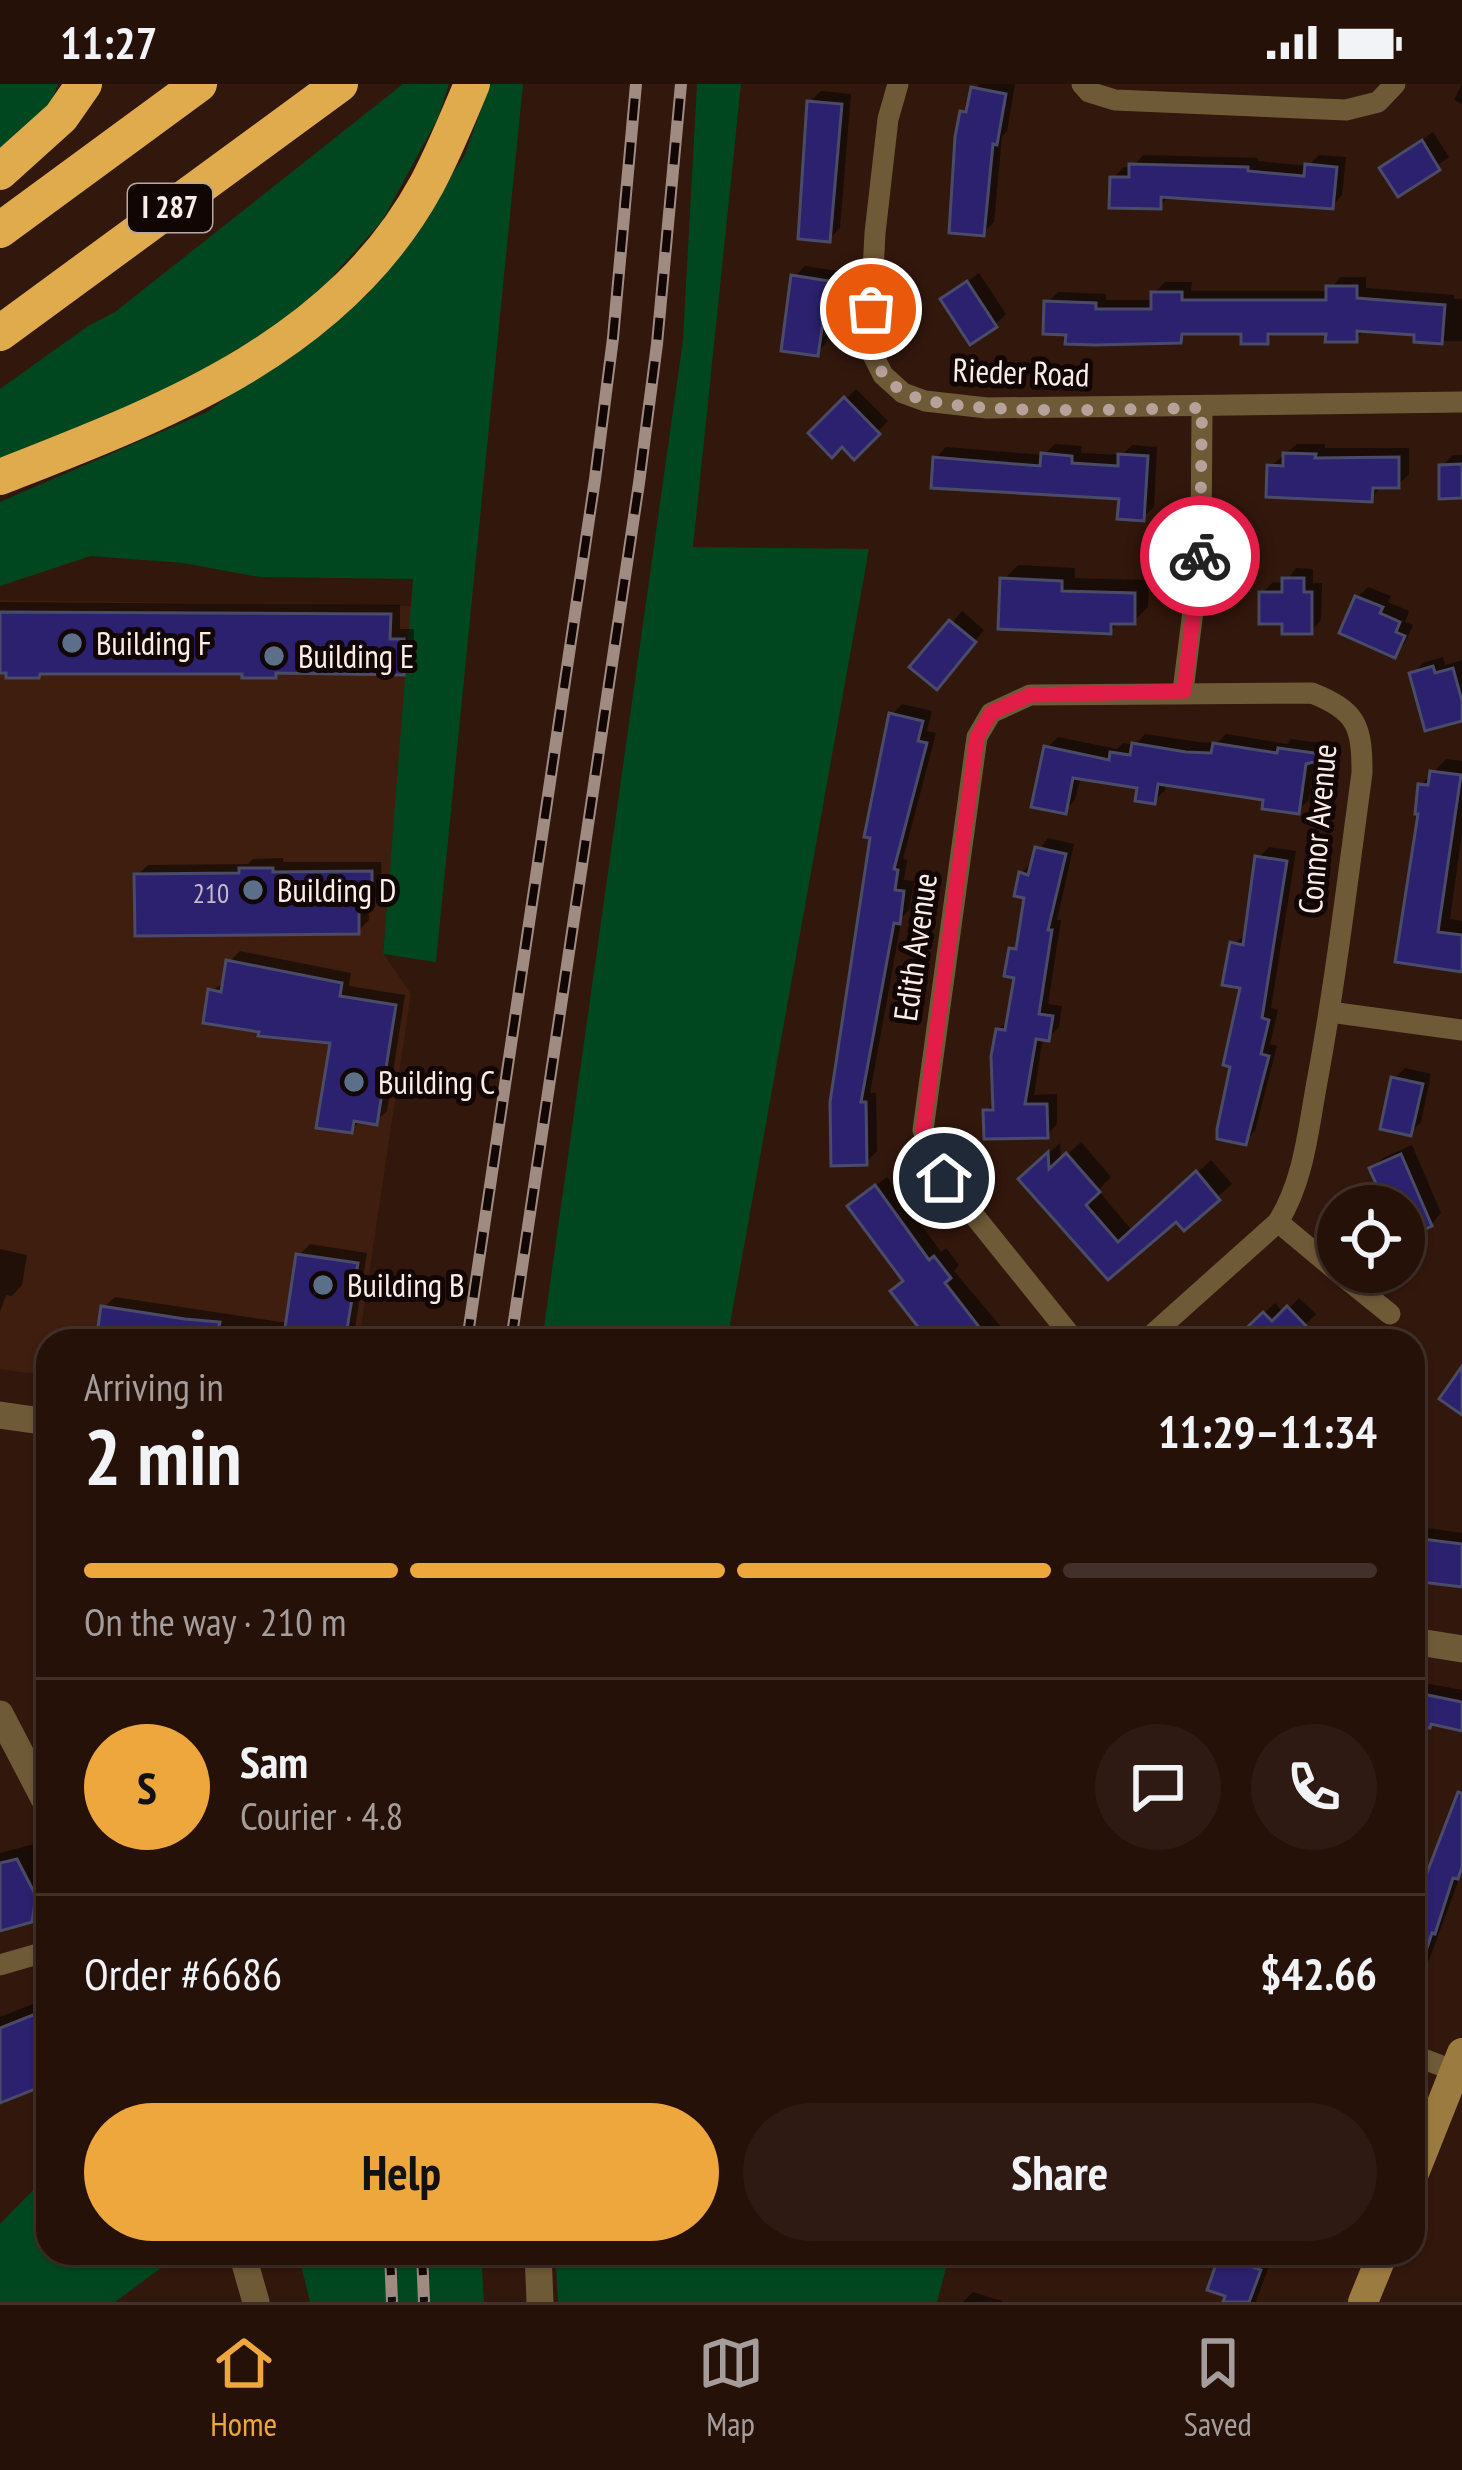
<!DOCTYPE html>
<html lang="en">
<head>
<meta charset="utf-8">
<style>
	body { margin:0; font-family:"PT Sans Narrow",sans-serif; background:#2e1a12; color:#f1f3f6; height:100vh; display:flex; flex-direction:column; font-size:45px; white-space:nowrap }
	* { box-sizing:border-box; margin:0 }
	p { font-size:39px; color:#a49d9c }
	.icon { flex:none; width:66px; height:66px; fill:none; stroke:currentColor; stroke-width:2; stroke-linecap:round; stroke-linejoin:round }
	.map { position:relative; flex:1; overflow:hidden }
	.side { position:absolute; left:36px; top:1245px; width:1389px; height:936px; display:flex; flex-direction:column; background:#261109; border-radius:36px; box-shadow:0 3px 9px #0004,0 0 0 3px #42312a }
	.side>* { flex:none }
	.fabs { position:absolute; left:1317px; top:1101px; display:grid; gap:24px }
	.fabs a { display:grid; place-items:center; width:108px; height:108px; border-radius:50%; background:#261109; box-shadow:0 3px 9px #0004,0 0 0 3px #42312a; font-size:60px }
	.pin { position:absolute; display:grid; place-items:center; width:102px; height:102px; color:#fff; margin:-51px; border:6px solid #fff; border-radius:50%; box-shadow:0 3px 12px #0007 }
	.courier { position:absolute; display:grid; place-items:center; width:120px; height:120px; margin:-60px; border:9px solid #e11d48; border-radius:50%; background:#fff; color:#222; box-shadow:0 3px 15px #0007 }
	.summary em { font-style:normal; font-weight:800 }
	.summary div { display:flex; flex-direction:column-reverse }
	.summary { display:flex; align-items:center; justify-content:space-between; height:204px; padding:0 48px }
	h1 { font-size:78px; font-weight:800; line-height:90px }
	.bar { display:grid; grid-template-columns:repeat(4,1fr); gap:18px 12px; align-content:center; height:144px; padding:0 48px }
	.bar i { height:15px; border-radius:9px; background:#42312a }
	.bar .selected { background:#eea73c }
	.bar p { grid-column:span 4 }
	.line { display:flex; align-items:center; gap:30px; padding:0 48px; border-top:3px solid #42312a }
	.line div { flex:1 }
	.round { display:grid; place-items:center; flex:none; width:126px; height:126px; border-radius:63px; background:#2e1a12 }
	.cta { display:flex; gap:24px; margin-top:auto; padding:24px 48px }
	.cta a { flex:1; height:138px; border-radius:72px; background:#eea73c; color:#111; font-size:48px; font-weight:800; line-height:138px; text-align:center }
	.cta a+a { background:#2e1a12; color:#f1f3f6 }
	.status { display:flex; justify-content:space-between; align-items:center; height:84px; padding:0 60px; background:#261109; direction:ltr }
	.status svg { height:33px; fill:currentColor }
	.menu { display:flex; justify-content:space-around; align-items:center; height:168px; border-top:3px solid #42312a; background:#261109; font-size:33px; color:#a49d9c }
	.menu a { display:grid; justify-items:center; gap:6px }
	.menu .selected { color:#eea73c }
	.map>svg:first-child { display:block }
	.built { fill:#3f1e0f }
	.green { fill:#00471f }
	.shadow { fill:#0007 }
	.building { fill:#2b216e; stroke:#494b68; stroke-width:3 }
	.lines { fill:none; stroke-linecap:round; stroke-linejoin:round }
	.minor { stroke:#6f5a37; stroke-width:21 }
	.tertiary { stroke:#6f5a37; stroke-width:27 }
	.secondary { stroke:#9c7b41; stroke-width:30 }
	.motorway { stroke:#e0ab4c; stroke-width:36 }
	.rail-casing { stroke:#a08b83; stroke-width:12 }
	.rail { stroke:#110603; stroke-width:8; stroke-dasharray:22; stroke-linecap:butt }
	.done { stroke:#b6a29a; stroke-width:12; stroke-dasharray:0 21.6 }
	.route { stroke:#e11d48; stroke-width:15 }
	.service-dot { fill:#5c6f8a; stroke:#110603; stroke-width:4.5 }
	.labels { text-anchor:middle; stroke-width:10; stroke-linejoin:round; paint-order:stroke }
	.number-label { font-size:27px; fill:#c8bac9 }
	.shield { fill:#110603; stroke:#b6a8a3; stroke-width:3 }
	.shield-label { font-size:30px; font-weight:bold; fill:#fdede7 }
	.street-label { font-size:33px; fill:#fdede7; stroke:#110603 }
	.poi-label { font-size:33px; fill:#fdede7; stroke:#110603; text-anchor:start }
</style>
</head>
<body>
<div class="status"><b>11:27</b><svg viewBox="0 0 49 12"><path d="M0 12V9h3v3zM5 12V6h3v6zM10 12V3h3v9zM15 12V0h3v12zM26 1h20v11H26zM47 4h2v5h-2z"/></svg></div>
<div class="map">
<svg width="1462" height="2218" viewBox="0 0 1462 2218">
	<rect width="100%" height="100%" fill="#32170c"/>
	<polygon class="built" points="0,516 412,522 383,869 411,910 359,1257 48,1257 48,1292 0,1285"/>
	<g class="green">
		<polygon points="0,0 58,0 44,39 0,70"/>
		<polygon points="403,0 449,0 438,34 382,137 307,221 201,292 0,377 0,305 88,242 115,228"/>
		<polygon points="490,0 523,0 436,878 383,870 413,495 259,493 183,479 91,472 0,502 0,418 207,328 368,210 464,73"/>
		<polygon points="697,0 741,0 693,463 869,465 727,1257 542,1257 683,256"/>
		<polygon points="48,2091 48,2169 180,2170 115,2218 0,2218 0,2140"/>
		<polygon points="298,2169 481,2169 484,2218 310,2218"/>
		<polygon points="555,2169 950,2169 937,2218 558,2218"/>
	</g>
	<g class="shadow">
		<polygon points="979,0 1015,0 1007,47 1002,52 994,138 983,149 962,31 970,23"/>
		<polygon points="1462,0 1462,20 1454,16"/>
		<polygon points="821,7 851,10 840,144 829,155 810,18"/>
		<polygon points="1433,48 1449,73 1399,109 1383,84"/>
		<polygon points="1143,71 1258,74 1257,77 1308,82 1319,71 1346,73 1342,111 1332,122 1170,111 1160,122 1113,94 1124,83 1132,84"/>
		<polygon points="805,182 838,187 827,258 817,269 794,193"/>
		<polygon points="979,189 1006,230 995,241 944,215"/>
		<polygon points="1340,193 1366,193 1366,204 1454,211 1454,215 1462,215 1462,257 1442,257 1417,248 1366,244 1356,255 1329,247 1276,247 1266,257 1244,247 1189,247 1180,256 1069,248 1047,219 1058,208 1106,210 1106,216 1154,216 1154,209 1165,198 1192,198 1191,207 1329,207"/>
		<polygon points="856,305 888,337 854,371 842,359 812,349"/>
		<polygon points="1055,360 1082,362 1081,369 1122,371 1132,361 1157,363 1154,423 1143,433 1122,412 936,374 946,363 1043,371"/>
		<polygon points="1297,360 1325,360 1325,364 1409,364 1409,390 1398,401 1382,401 1371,415 1270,383"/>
		<polygon points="1453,371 1462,371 1462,411 1442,382"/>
		<polygon points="1018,481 1075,484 1075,494 1149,496 1148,523 1134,537 1120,537 1110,547 1003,496"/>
		<polygon points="1296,484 1313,485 1313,499 1322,499 1321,536 1311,547 1262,509 1273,498 1285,499"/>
		<polygon points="1368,503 1391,512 1388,518 1409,527 1405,538 1413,541 1405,559 1395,570 1358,513"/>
		<polygon points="0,518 400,521 400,545 414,545 413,577 403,588 279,586 275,591 149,586 9,591 9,586 0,586"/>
		<polygon points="962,527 984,546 947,591 914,583"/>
		<polygon points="1443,573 1445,581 1462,576 1462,633 1413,590 1423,579"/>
		<polygon points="902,620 932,627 927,647 936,649 903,775 907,776 904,796 914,797 909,826 902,833 870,1009 876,1009 877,1067 866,1078 834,1079 892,631"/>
		<polygon points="1145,650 1198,658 1217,659 1226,650 1287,660 1291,655 1342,662 1334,669 1314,675 1309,716 1298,726 1266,713 1166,699 1165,706 1154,717 1141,701 1081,692 1075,716 1065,727 1047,664 1058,653 1117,665 1123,659 1135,661"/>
		<polygon points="1446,675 1462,677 1462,749 1450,835 1462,837 1462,885 1398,876 1422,728 1421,701"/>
		<polygon points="1048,754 1074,760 1057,836 1061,836 1048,920 1062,922 1059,943 1048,954 1043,953 1034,1011 1057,1010 1057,1040 1047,1051 986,1027 995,1018 998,946 1010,935 1017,891 1012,866 1020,857 1027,812 1022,790"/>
		<polygon points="1269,763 1296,767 1271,924 1278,926 1270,960 1277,962 1255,1047 1245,1058 1243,902 1233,860 1247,850 1258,774"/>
		<polygon points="283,774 283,778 381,778 382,809 368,819 369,836 358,847 137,791 148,781 248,780 253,775"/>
		<polygon points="240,867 351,889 349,902 405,911 387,1027 376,1037 362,1035 351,1046 334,957 211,907 226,897 229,878"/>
		<polygon points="1405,984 1431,990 1421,1038 1410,1049 1394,995"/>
		<polygon points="1081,1058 1111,1093 1098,1106 1133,1148 1211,1076 1232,1100 1184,1143 1177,1134 1108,1192 1035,1082 1060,1059 1061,1077"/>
		<polygon points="1412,1061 1441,1129 1431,1140 1404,1152 1404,1122 1389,1122 1373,1084 1383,1074"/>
		<polygon points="887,1093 941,1168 946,1164 959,1181 954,1187 1013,1257 933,1257 862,1111"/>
		<polygon points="310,1160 367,1169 353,1257 99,1257 104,1223 115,1213 288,1239 299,1171"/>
		<polygon points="0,1165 27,1171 22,1201 12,1212 6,1211 0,1228"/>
		<polygon points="1299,1214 1316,1230 1289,1257 1235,1257 1275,1219 1284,1229"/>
		<polygon points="770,1246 797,1252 796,1257 759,1257"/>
		<polygon points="1428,1444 1462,1449 1462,1500 1413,1494 1417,1455"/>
		<polygon points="1413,1597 1462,1606 1462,1644 1413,1638"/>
		<polygon points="1462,1704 1462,1787 1423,1892 1413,1902 1413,1836"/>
		<polygon points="34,1760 48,1787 47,1819 30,1836 0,1844 0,1769"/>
		<polygon points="48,1914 48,1996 0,2016 0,1933"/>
		<polygon points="965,2169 1007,2169 996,2183 963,2173"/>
		<polygon points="1222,2169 1260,2169 1272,2173 1256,2218 1226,2218"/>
		<polygon points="973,2208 1002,2217 1002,2218 963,2218"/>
	</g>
	<g class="building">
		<polygon points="971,3 1006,10 997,61 993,60 984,152 949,149 955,53 960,27 966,28"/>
		<polygon points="807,17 842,20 830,158 798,155"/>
		<polygon points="1422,56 1440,86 1398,113 1379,84"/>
		<polygon points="1129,80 1248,83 1248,87 1304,92 1305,80 1337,83 1333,125 1161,113 1161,125 1109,124 1110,93 1129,93"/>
		<polygon points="791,191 829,197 818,272 781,267"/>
		<polygon points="967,197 997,243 970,261 940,215"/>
		<polygon points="1326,202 1357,202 1357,214 1445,221 1442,260 1414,258 1414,251 1357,247 1357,258 1325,258 1326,250 1268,250 1268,260 1241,260 1241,250 1182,250 1181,259 1095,261 1065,260 1066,251 1043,250 1044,217 1096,219 1096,225 1151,225 1151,208 1182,208 1182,216 1326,216"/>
		<polygon points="844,313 880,350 854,376 842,363 832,374 808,349"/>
		<polygon points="1041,369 1072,372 1072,379 1118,382 1118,370 1148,372 1144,437 1117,435 1119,415 931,404 933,373 1040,382"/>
		<polygon points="1283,369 1316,370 1315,374 1399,373 1399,404 1373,404 1372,418 1266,413 1267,381 1283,382"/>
		<polygon points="1462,380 1462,414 1439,415 1439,381"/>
		<polygon points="1000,494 1062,497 1062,507 1135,509 1135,540 1111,540 1111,550 998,545"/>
		<polygon points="1282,494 1304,494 1304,508 1312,508 1312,550 1282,550 1282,540 1259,540 1259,508 1282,508"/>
		<polygon points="1355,512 1383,523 1380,529 1400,538 1396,548 1405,552 1395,574 1339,549"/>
		<polygon points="0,528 391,530 390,555 404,555 404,591 276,589 276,594 242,594 242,590 40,590 39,594 6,594 6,589 0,589"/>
		<polygon points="949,536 976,558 937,606 909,583"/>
		<polygon points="1433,582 1435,589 1453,584 1462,617 1462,637 1425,647 1409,589"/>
		<polygon points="889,629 923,637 918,657 927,659 894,785 898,786 895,806 904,807 900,840 894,839 861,1018 866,1018 867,1081 831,1082 830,1018 870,754 864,753"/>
		<polygon points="1132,659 1186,668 1211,669 1213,659 1277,669 1278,664 1336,672 1306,680 1299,730 1262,725 1263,716 1158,700 1155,720 1135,717 1137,704 1073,694 1066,730 1031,723 1044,662 1109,676 1110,668 1130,671"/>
		<polygon points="1430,687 1461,691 1438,848 1462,851 1462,888 1395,878 1418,730 1415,730 1418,700 1428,701"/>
		<polygon points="1035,763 1066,770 1048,846 1052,846 1039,930 1053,932 1049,957 1036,955 1025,1020 1047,1020 1048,1054 984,1055 983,1026 993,1026 991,972 996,945 1005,946 1014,894 1004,892 1009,864 1016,865 1024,814 1014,812 1019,788 1028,791"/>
		<polygon points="1255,772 1287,777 1262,934 1269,936 1261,970 1269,972 1246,1061 1217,1055 1217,1045 1230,983 1223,981 1240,904 1222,901 1230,858 1243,861"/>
		<polygon points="239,784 273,784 273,788 372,787 372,822 359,822 359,850 135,852 134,790 239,789"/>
		<polygon points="226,876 342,899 340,912 396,921 377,1041 354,1037 352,1049 316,1044 330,959 258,952 259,948 203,939 208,905 221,908"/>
		<polygon points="1391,993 1423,1000 1411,1052 1380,1045"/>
		<polygon points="1048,1068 1049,1085 1066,1069 1100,1108 1086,1121 1118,1158 1196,1087 1220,1116 1184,1147 1176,1138 1108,1196 1018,1095"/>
		<polygon points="1401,1070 1432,1142 1404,1155 1404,1122 1386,1122 1369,1084"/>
		<polygon points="875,1101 929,1176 934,1172 951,1194 945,1199 990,1257 929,1257 890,1207 903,1197 847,1122"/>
		<polygon points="296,1170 358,1179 345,1257 283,1257"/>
		<polygon points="101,1222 185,1235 220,1238 215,1257 96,1257"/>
		<polygon points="1287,1222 1307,1243 1293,1257 1233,1257 1263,1228 1272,1237"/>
		<polygon points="1462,1282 1462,1331 1439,1315"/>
		<polygon points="1415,1454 1462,1460 1462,1503 1413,1497"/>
		<polygon points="1413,1608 1462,1618 1462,1647 1431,1640 1430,1644 1413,1641"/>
		<polygon points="1458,1708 1462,1709 1462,1783 1458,1795 1453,1794 1435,1850 1432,1849 1417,1894 1413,1893 1413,1825"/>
		<polygon points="17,1775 36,1812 32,1838 0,1847 0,1779"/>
		<polygon points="48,1925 48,2000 0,2019 0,1944"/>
		<polygon points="1220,2169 1247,2169 1244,2180 1261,2186 1249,2218 1223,2218 1225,2212 1207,2206"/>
	</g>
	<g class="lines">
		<g class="minor">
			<polyline points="898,0 888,35 875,149 869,263 883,291 903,309 925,317 987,324 1462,318"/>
			<polyline points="1082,0 1089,8 1115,16 1346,26 1378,18 1395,0"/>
			<polyline points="1183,607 1201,463 1202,324"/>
			<polyline points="1330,928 1462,946"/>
			<polyline points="1278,1138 1338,1188"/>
			<polyline points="1338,1188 1390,1230"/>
			<path d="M1075,1257l-131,-163 -21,-48 54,-393 14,-24 39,-18 282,-2c45,18 50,33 50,80 -14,103 -26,206 -45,309 -9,49 -13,98 -39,140l-133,119"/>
			<polyline points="0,1881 48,1867"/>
			<polyline points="1413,1971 1455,1987"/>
		</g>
		<g class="tertiary">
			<polyline points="0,1331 48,1338"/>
			<polyline points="1413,1557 1462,1565"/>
			<polyline points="0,1630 48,1722"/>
			<polyline points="242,2169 256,2218"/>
			<polyline points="538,2169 540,2218"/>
		</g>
		<g class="secondary">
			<polyline points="1413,2092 1462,1969"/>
			<polyline points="1363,2218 1383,2169"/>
		</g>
		<g class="motorway">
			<polyline points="0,88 61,33 84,0"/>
			<polyline points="0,146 199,0"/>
			<polyline points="0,249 340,0"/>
			<path d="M0,393c163,-64 338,-129 427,-293 17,-32 31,-66 45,-100"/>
		</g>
		<g class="rail-casing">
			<g id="rail">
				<polyline points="467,1257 595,395 613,254 636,0"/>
				<polyline points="511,1257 639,399 657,260 681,0"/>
				<polyline points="390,2169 392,2218"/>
				<polyline points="422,2169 424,2218"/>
			</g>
		</g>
		<use href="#rail" class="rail"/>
	</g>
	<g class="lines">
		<path class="done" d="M871,225c-2,34 -2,58 29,81 39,29 244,18 302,18l-2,148"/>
		<polyline class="route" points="944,1094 923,1046 977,653 991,629 1030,611 1184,607 1200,472"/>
	</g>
	<g class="service-dot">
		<circle cx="72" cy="559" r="12"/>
		<circle cx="274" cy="572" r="12"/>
		<circle cx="253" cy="806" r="12"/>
		<circle cx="354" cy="998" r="12"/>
		<circle cx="323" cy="1201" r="12"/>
	</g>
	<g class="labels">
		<g class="number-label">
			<text x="211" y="819">210</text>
		</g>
		<rect class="shield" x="128" y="100" width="84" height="48" rx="9"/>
		<g class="shield-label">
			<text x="170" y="134">I 287</text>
		</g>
		<g class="street-label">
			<text transform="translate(1021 288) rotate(2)" y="12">Rieder Road</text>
			<text transform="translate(1317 745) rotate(-85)" y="12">Connor Avenue</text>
			<text transform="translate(915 863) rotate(-82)" y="12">Edith Avenue</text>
		</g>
		<g class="poi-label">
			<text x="96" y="571">Building F</text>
			<text x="298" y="584">Building E</text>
			<text x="277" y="818">Building D</text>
			<text x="378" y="1010">Building C</text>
			<text x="347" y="1213">Building B</text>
		</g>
	</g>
</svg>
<div class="fabs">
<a><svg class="icon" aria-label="locate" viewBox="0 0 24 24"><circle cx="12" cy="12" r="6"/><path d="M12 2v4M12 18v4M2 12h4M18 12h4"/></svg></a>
</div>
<div class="pin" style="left:871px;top:225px;background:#ea580c"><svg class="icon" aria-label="bag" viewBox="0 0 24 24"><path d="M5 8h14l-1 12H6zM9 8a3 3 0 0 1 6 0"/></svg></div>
<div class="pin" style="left:944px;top:1094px;background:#1f2937"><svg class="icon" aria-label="home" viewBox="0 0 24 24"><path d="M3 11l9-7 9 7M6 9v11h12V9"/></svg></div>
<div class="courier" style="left:1200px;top:472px"><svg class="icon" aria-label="bike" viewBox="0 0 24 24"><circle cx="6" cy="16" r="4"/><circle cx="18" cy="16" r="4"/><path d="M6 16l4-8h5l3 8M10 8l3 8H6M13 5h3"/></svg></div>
<section class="side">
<div class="summary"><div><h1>2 min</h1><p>Arriving in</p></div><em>11:29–11:34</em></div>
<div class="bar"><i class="selected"></i><i class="selected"></i><i class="selected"></i><i></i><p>On the way · 210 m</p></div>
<div class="line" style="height:216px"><b class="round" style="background:#eea73c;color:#111">S</b><div><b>Sam</b><p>Courier · 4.8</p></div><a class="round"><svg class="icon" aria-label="chat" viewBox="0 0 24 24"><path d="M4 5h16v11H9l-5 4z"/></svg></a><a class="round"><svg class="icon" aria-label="phone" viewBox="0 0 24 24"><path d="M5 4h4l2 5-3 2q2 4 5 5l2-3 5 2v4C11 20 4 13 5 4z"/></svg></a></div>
<div class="line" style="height:156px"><div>Order #6686</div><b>$42.66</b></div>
<div class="cta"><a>Help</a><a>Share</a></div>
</section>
</div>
<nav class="menu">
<a class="selected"><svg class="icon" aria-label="home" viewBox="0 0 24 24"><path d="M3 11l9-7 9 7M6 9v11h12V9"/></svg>Home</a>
<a><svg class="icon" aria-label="map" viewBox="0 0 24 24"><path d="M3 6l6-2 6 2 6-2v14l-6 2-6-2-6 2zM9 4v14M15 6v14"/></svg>Map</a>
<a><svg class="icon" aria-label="saved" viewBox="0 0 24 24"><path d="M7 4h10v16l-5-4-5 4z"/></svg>Saved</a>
</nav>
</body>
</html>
